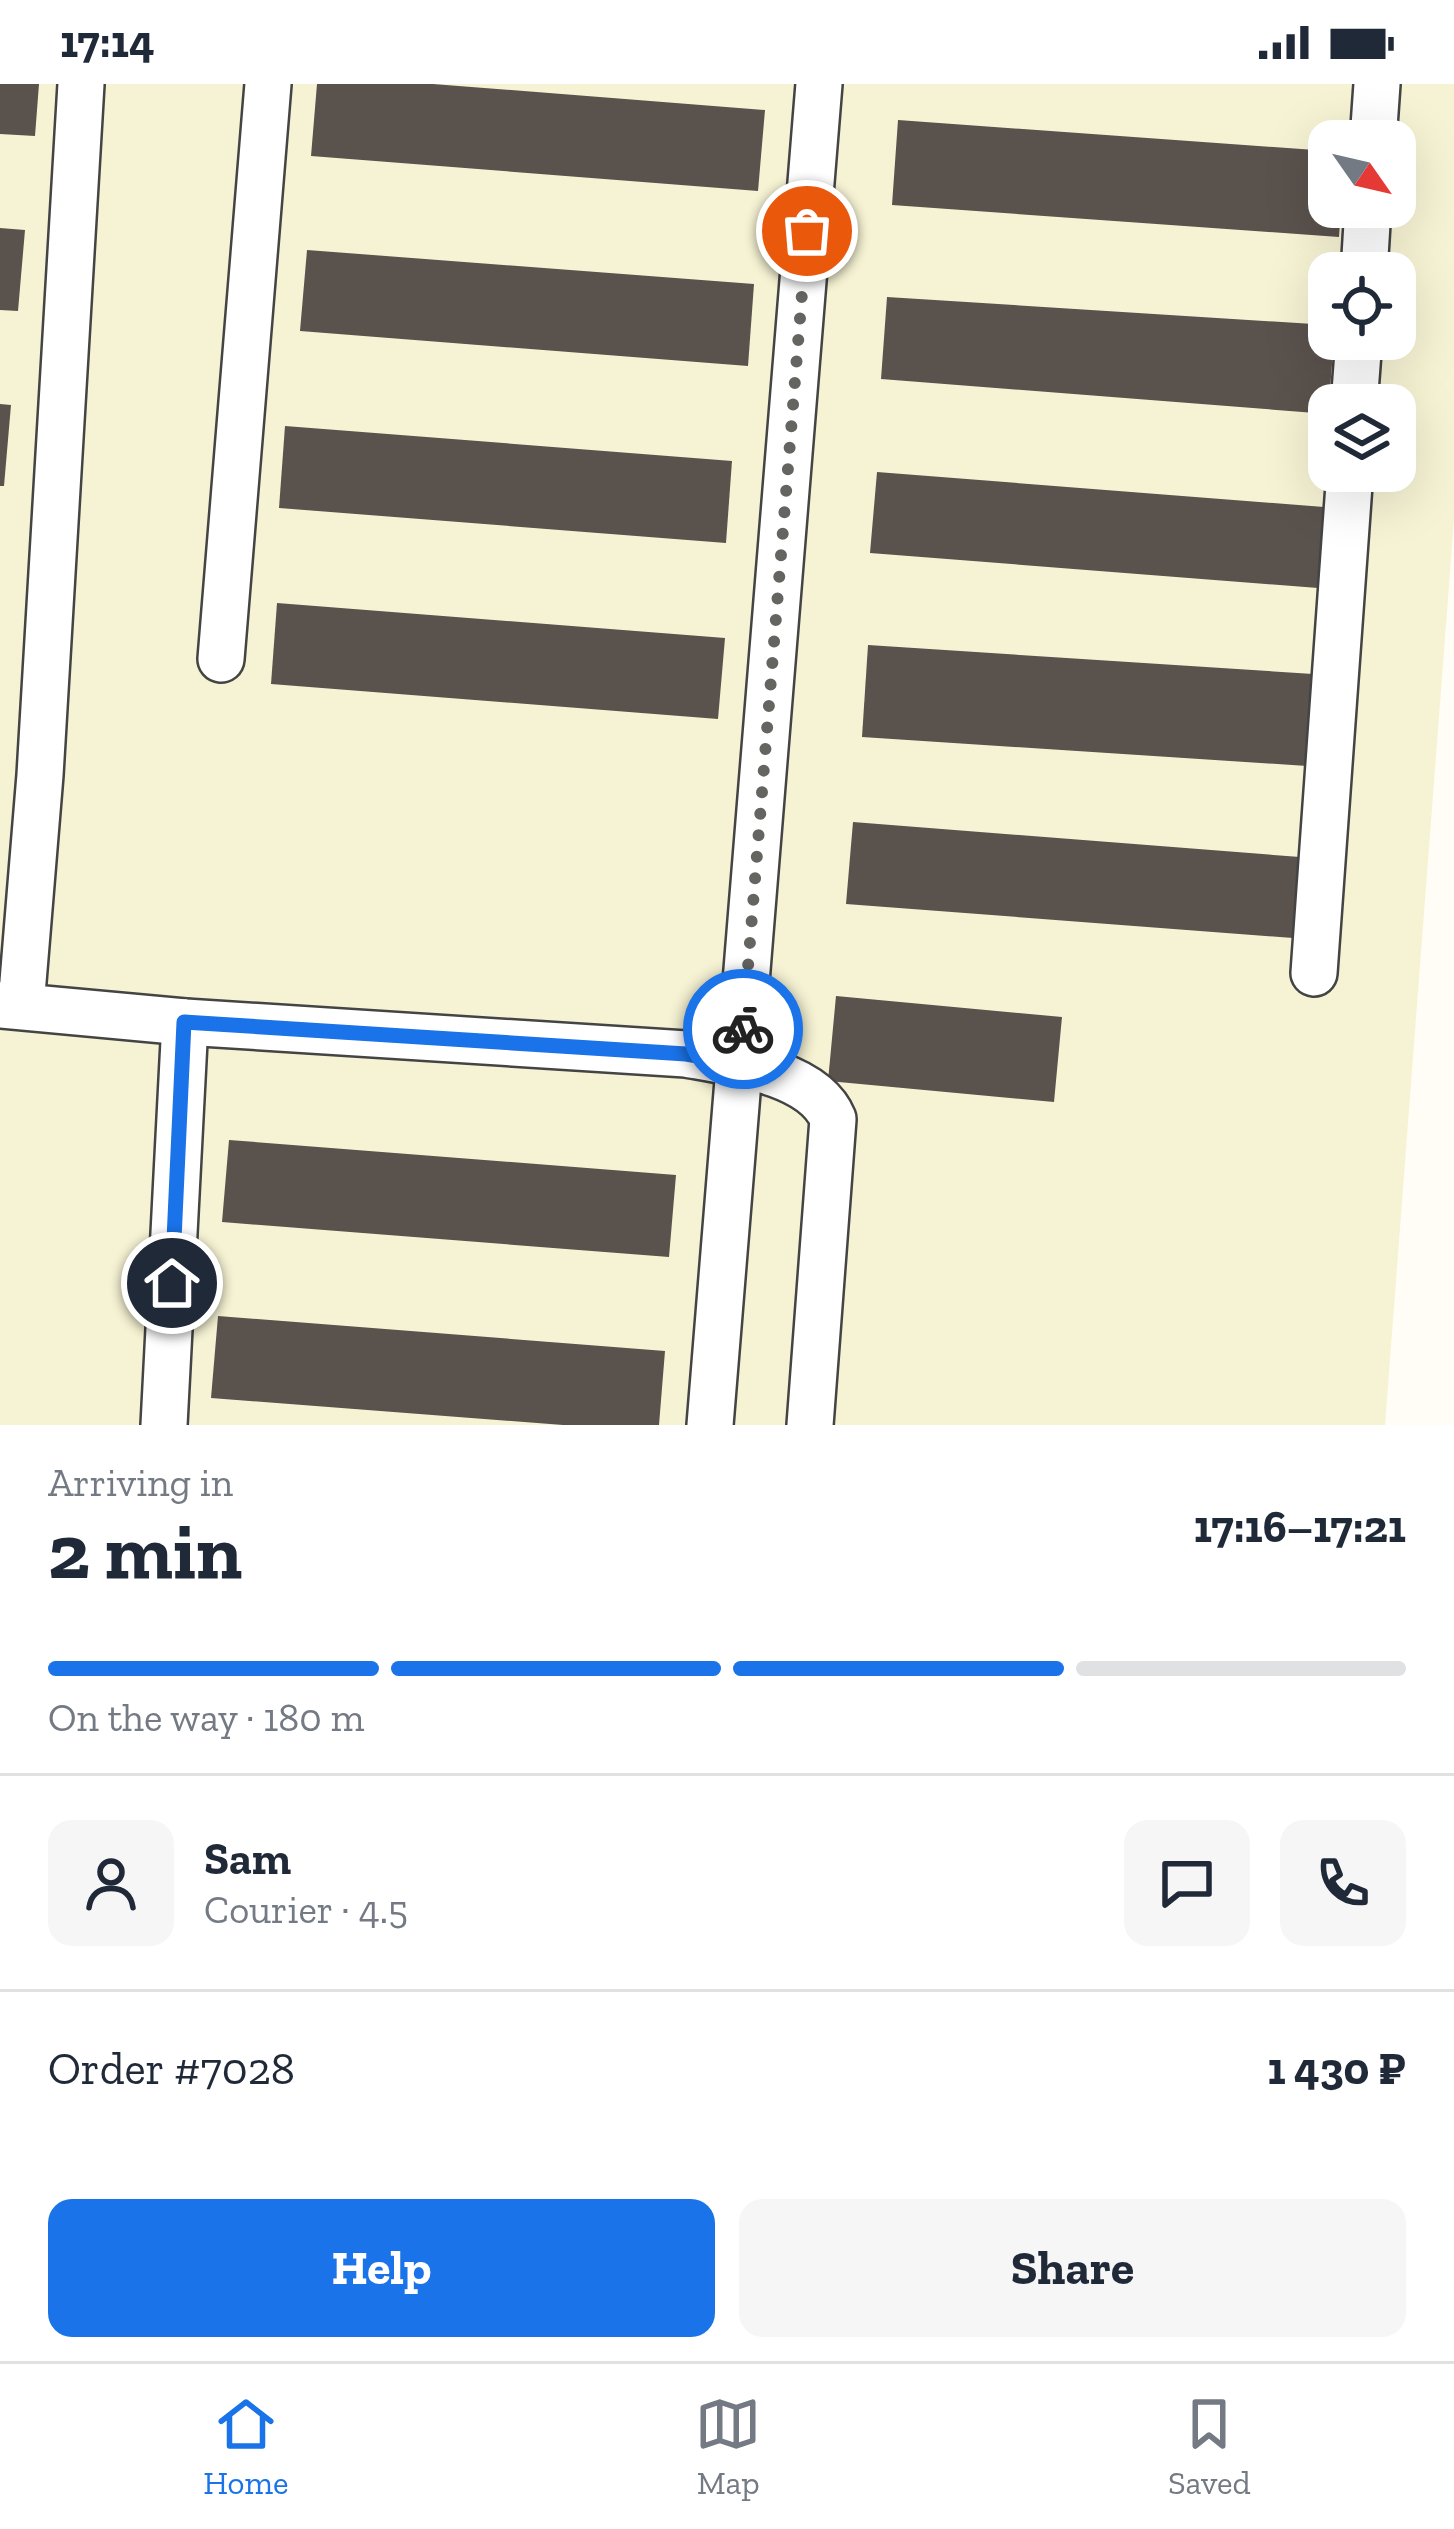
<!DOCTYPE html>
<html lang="en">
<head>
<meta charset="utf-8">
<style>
	body { margin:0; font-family:"Zilla Slab",serif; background:#f6f6f7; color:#1f2937; height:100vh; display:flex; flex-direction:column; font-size:45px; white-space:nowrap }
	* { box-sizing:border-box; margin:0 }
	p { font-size:39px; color:#747a83 }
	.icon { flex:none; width:66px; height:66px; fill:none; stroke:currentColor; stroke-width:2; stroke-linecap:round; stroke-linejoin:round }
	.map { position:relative; height:1341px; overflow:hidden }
	.details { display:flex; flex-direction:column; background:#fff; flex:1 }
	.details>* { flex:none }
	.needle { width:78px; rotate:124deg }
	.buttons { position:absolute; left:1308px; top:36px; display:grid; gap:24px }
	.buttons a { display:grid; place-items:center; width:108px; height:108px; border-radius:24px; background:#fff; box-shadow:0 12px 48px #0002; font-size:60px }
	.pin { position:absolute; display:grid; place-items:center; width:102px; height:102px; color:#fff; margin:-51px; border:6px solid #fff; border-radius:50%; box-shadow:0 3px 12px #0007 }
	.courier { position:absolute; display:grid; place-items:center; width:120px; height:120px; margin:-60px; border:9px solid #1a73e8; border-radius:50%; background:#fff; color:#222; box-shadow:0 3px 15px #0007 }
	.head em { font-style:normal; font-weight:700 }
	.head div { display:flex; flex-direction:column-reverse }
	.head { display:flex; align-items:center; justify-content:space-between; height:204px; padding:0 48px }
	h1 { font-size:78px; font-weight:700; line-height:90px }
	.bar { display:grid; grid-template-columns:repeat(4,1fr); gap:18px 12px; align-content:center; height:144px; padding:0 48px }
	.bar i { height:15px; border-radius:9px; background:#e0e1e3 }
	.bar .on { background:#1a73e8 }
	.bar p { grid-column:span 4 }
	.line { display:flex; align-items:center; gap:30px; padding:0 48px; border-top:3px solid #e0e1e3 }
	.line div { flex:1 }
	.round { display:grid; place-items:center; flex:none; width:126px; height:126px; border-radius:24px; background:#f6f6f7 }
	.cta { display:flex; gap:24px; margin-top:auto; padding:24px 48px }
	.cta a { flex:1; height:138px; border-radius:24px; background:#1a73e8; color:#fff; font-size:48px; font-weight:700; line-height:138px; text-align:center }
	.cta a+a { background:#f6f6f7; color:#1f2937 }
	.status { display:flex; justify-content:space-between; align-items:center; height:84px; padding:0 60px; background:#fff; direction:ltr }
	.status svg { height:33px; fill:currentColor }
	.dock { display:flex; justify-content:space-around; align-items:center; height:168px; border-top:3px solid #e0e1e3; background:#fff; font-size:33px; color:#747a83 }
	.dock a { display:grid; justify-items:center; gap:6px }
	.dock .on { color:#1a73e8 }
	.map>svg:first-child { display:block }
	.farmland { fill:#f6f3d4; fill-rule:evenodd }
	.building { fill:#5a524d }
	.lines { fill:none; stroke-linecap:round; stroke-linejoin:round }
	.minor-casing { stroke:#444; stroke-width:50 }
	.minor { stroke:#fff; stroke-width:45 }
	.done { stroke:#646461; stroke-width:12; stroke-dasharray:0 21.6 }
	.route { stroke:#1a73e8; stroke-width:15 }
</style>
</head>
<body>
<div class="status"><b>17:14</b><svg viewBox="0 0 49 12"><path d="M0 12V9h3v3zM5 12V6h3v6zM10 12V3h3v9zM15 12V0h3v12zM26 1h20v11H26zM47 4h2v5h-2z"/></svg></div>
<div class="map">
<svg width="1454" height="1341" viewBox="0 0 1454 1341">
	<rect width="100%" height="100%" fill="#fffdf5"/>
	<path class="farmland" d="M0,0h1454v436l-69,905h-1385zM1329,57h66v66h-66zM1329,189h66v66h-66zM1329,321h66v66h-66z"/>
	<g class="building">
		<polygon points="0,0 39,0 35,52 0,50"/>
		<polygon points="317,0 433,0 765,26 758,107 311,72"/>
		<polygon points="898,36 1329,67 1329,123 1341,123 1339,153 892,121"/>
		<polygon points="0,144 25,146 18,227 0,226"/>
		<polygon points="307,166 754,200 748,282 300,247"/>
		<polygon points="887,213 1329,241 1329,255 1334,255 1328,330 881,295"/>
		<polygon points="0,320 11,321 4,402 0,402"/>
		<polygon points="285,342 732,377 726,459 279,424"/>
		<polygon points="877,388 1324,423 1318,504 870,469"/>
		<polygon points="277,519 725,554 718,635 271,600"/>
		<polygon points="868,561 1313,590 1307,682 862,653"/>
		<polygon points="853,738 1300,773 1293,854 846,820"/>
		<polygon points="836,912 1062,933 1054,1018 828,997"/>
		<polygon points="229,1056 676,1091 669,1173 222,1138"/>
		<polygon points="218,1232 665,1267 659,1341 563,1341 211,1314"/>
	</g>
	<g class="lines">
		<g class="minor-casing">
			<g id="minor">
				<polyline points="1373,57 1377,0"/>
				<polyline points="1364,189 1368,123"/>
				<polyline points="1354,321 1359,255"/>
				<polyline points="221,575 268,0"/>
				<polyline points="1314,889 1350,387"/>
				<path d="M0,921l185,17 501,32c45,8 128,18 147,65l-23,306"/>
				<polyline points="21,922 40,691 81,0"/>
				<polyline points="164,1341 185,938"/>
				<polyline points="710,1341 819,0"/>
			</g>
		</g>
		<use href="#minor" class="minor"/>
	</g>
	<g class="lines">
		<polyline class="done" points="743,945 807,147"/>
		<polyline class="route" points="172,1199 184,938 686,970 740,979 743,945"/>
	</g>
</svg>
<div class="buttons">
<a><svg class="needle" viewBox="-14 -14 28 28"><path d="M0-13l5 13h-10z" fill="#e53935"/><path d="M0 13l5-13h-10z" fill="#747a83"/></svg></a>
<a><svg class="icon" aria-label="locate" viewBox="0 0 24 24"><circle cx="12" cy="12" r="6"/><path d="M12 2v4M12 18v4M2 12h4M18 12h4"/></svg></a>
<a><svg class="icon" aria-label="layers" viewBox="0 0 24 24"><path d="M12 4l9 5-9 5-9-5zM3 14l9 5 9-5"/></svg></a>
</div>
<div class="pin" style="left:807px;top:147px;background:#ea580c"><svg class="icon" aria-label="bag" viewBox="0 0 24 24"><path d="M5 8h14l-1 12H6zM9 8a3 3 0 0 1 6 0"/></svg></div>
<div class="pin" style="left:172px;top:1199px;background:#1f2937"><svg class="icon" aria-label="home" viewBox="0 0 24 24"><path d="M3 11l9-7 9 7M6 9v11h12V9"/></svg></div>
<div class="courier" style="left:743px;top:945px"><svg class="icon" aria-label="bike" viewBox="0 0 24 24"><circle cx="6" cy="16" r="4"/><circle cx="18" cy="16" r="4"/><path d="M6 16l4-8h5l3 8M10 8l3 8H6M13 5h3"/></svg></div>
</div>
<section class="details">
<div class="head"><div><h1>2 min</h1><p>Arriving in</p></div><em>17:16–17:21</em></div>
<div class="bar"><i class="on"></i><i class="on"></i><i class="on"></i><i></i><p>On the way · 180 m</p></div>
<div class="line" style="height:216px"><a class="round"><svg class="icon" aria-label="person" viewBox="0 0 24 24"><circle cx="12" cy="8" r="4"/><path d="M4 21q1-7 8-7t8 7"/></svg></a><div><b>Sam</b><p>Courier · 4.5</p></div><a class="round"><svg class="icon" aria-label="chat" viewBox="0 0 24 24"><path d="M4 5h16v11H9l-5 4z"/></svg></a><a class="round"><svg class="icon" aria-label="phone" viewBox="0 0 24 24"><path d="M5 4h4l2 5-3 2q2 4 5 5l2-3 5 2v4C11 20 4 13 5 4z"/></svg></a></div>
<div class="line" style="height:156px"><div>Order #7028</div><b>1 430 ₽</b></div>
<div class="cta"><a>Help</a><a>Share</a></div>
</section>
<nav class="dock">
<a class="on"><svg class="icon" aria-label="home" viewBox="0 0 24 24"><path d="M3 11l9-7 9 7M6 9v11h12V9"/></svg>Home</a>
<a><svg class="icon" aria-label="map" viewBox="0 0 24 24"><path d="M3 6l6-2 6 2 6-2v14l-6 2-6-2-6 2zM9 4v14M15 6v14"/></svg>Map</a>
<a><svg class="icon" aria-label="saved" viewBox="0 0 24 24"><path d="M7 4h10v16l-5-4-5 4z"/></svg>Saved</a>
</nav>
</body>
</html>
